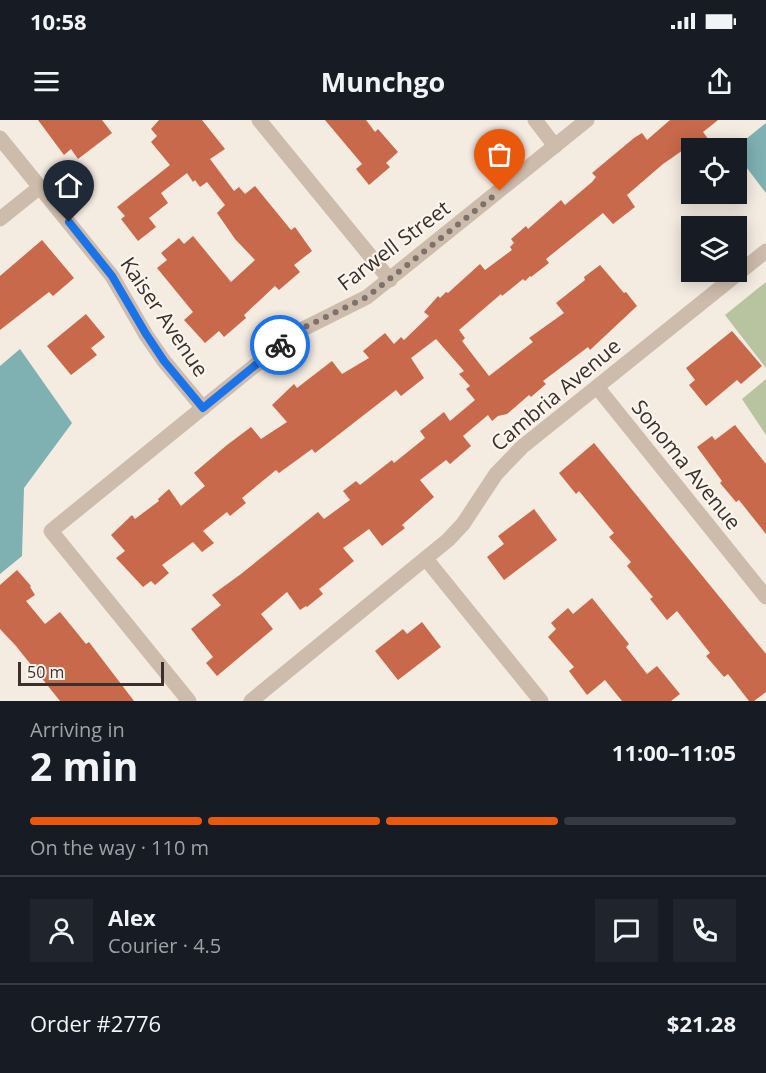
<!DOCTYPE html>
<html lang="en">
<head>
<meta charset="utf-8">
<style>
	body { margin:0; font-family:"Open Sans",sans-serif; background:#20242c; color:#f1f3f6; height:100vh; display:flex; flex-direction:column; font-size:22px; white-space:nowrap }
	* { box-sizing:border-box; margin:0 }
	p { font-size:20px; color:#9ea1a6 }
	.icon { flex:none; width:33px; height:33px; fill:none; stroke:currentColor; stroke-width:2; stroke-linecap:round; stroke-linejoin:round }
	.map { position:relative; height:581px; overflow:hidden }
	.sheet { display:flex; flex-direction:column; background:#171b24; flex:1 }
	.sheet>* { flex:none }
	.controls { position:absolute; left:681px; top:18px; display:grid; gap:12px }
	.controls a { display:grid; place-items:center; width:66px; height:66px; border-radius:0px; background:#171b24; box-shadow:0 3px 15px #0003; font-size:30px }
	.scale { position:absolute; left:18px; bottom:15px; width:146px; box-sizing:border-box; padding-left:6px; border:3px solid #3b302b; border-top:0; font-size:16px; line-height:21px; white-space:nowrap; color:#3b302b; -webkit-text-stroke:4px #fbf5ee; paint-order:stroke }
	.pin { position:absolute; display:grid; place-items:center; width:51px; height:51px; color:#fff; margin:-62px -26px; border-radius:50% 50% 50% 0; rotate:-45deg; box-shadow:0 0 6px #0007 }
	.pin .icon { rotate:45deg }
	.courier { position:absolute; display:grid; place-items:center; width:60px; height:60px; margin:-30px; border:4px solid #1a73e8; border-radius:50%; background:#fff; color:#222; box-shadow:0 2px 8px #0007 }
	.overview em { font-style:normal; font-weight:700 }
	.overview div { display:flex; flex-direction:column-reverse }
	.overview { display:flex; align-items:center; justify-content:space-between; height:102px; padding:0 30px }
	h1 { font-size:39px; font-weight:700; line-height:45px }
	.bar { display:grid; grid-template-columns:repeat(4,1fr); gap:9px 6px; align-content:center; height:72px; padding:0 30px }
	.bar i { height:8px; border-radius:4px; background:#363941 }
	.bar .active { background:#ea580c }
	.bar p { grid-column:span 4 }
	.line { display:flex; align-items:center; gap:15px; padding:0 30px; border-top:2px solid #363941 }
	.line div { flex:1 }
	.round { display:grid; place-items:center; flex:none; width:63px; height:63px; border-radius:0px; background:#20242c }
	.status { display:flex; justify-content:space-between; align-items:center; height:42px; padding:0 30px; background:#171b24; direction:ltr }
	.status svg { height:16px; fill:currentColor }
	header { display:flex; justify-content:space-between; align-items:center; height:78px; padding:0 30px; background:#171b24; font-size:27px; font-weight:700 }
	.map>svg:first-child { display:block }
	.green { fill:#b8c4a0 }
	.water { fill:#7fb0b2 }
	.building { fill:#c8694b }
	.lines { fill:none; stroke-linecap:round; stroke-linejoin:round }
	.street { stroke:#cdbbac; stroke-width:15 }
	.done { stroke:#7c716b; stroke-width:6; stroke-dasharray:0 10.8 }
	.route { stroke:#1a73e8; stroke-width:8 }
	.labels { text-anchor:middle; stroke-width:4.5; stroke-linejoin:round; paint-order:stroke }
	.street-label { font-size:21px; fill:#3b302b; stroke:#fbf5ee }
</style>
</head>
<body>
<div class="status"><b>10:58</b><svg viewBox="0 0 49 12"><path d="M0 12V9h3v3zM5 12V6h3v6zM10 12V3h3v9zM15 12V0h3v12zM26 1h20v11H26zM47 4h2v5h-2z"/></svg></div>
<header><svg class="icon" aria-label="menu" viewBox="0 0 24 24"><path d="M4 6h16M4 12h16M4 18h16"/></svg>Munchgo<svg class="icon" aria-label="share" viewBox="0 0 24 24"><path d="M12 15V3M7 8l5-5 5 5M5 13v7h14v-7"/></svg></header>
<div class="map">
<svg width="766" height="581" viewBox="0 0 766 581">
	<rect width="100%" height="100%" fill="#f4ebe1"/>
	<g class="green">
		<polygon points="766,162 766,248 725,195"/>
		<polygon points="766,259 766,315 742,279"/>
	</g>
	<g class="water">
		<polygon points="766,3 766,73 737,35 735,28"/>
		<polygon points="20,229 72,303 24,368 22,436 0,454 0,246"/>
	</g>
	<g class="building">
		<polygon points="38,0 102,0 112,13 78,39 71,29 64,35"/>
		<polygon points="159,0 202,0 225,29 210,39 234,71 239,67 245,74 255,66 291,110 295,107 312,131 294,145 300,152 279,170 275,166 244,195 246,198 224,217 219,211 205,223 184,200 193,192 157,148 167,140 161,133 179,118 184,124 193,116 231,162 255,140 235,119 217,93 225,85 207,62 200,67 195,60 193,62 187,53 161,73 168,83 149,98 156,107 138,121 121,99 125,96 117,87 170,45 151,22 157,16 151,9"/>
		<polygon points="325,0 366,0 375,12 378,9 398,32 386,43 390,47 369,65 356,49 362,44"/>
		<polygon points="670,0 718,0 703,12 709,20 700,28 692,28 692,34 686,28 663,44 627,75 635,87 613,104 603,93 546,139 549,143 531,157 530,156 525,161 523,159 502,176 501,174 459,210 465,218 462,221 489,256 533,222 529,218 564,193 556,183 585,160 584,157 600,145 624,173 626,172 637,186 590,230 588,227 543,261 546,264 531,277 529,275 507,294 498,296 492,301 488,295 463,316 471,326 450,344 446,340 420,360 434,377 402,405 405,408 382,426 369,409 343,428 354,441 319,469 323,474 307,487 306,486 300,490 287,472 261,494 273,509 217,556 206,543 213,537 191,509 221,485 212,475 241,454 318,392 324,399 350,380 343,371 356,361 360,365 392,340 394,343 425,318 420,311 444,292 450,301 475,280 466,269 470,266 459,254 464,251 436,219 411,238 424,258 401,276 396,270 315,333 312,329 279,353 276,350 242,378 246,383 230,396 227,392 203,411 214,423 202,432 193,422 162,445 169,453 155,465 151,461 143,467 116,438 125,431 111,415 132,395 135,399 159,381 158,379 169,369 181,386 205,366 194,353 227,325 251,307 261,319 287,302 272,285 294,264 297,268 332,241 342,254 369,238 363,231 385,213 394,224 401,217 404,220 429,196 424,192 438,176 440,178 446,172 448,173 480,144 485,150 512,130 510,127 514,123 511,119 526,106 528,109 561,80 565,85 592,62 596,57 592,53 634,18 642,13 647,20"/>
		<polygon points="42,120 74,158 53,176 49,172 0,210 0,156"/>
		<polygon points="86,194 105,217 91,228 97,235 71,255 47,226"/>
		<polygon points="732,211 762,246 741,264 737,260 706,286 689,265 695,260 686,248"/>
		<polygon points="735,305 766,344 766,414 739,380 736,382 720,363 722,361 697,327 712,316 715,320"/>
		<polygon points="594,323 766,534 766,572 754,581 749,581 728,554 724,557 706,536 710,533 677,491 667,500 650,479 653,477 627,446 631,442 609,417 614,413 579,371 576,374 559,353"/>
		<polygon points="534,389 557,420 504,460 487,437 504,424 498,416"/>
		<polygon points="17,450 31,466 30,467 35,475 26,481 45,504 60,492 86,524 89,522 134,581 60,581 16,526 0,509 0,465"/>
		<polygon points="592,478 629,524 626,527 647,554 657,546 680,574 671,581 622,581 605,560 587,575 569,551 574,547 548,517 556,509 551,503 568,488 573,494"/>
		<polygon points="422,502 441,527 398,560 375,531 403,509 407,514"/>
	</g>
	<g class="lines">
		<g class="street">
			<polyline points="259,0 390,160"/>
			<polyline points="535,0 555,26"/>
			<polyline points="0,18 112,156 146,215 164,241 203,288"/>
			<polyline points="0,99 40,67"/>
			<polyline points="597,267 766,477"/>
			<polyline points="426,439 541,581"/>
			<polyline points="189,581 51,411 284,222 303,209 367,177 587,0"/>
			<polyline points="251,581 448,420 463,404 496,354 522,327 766,131"/>
		</g>
	</g>
	<g class="lines">
		<polyline class="done" points="280,225 303,208 367,177 500,71"/>
		<polyline class="route" points="69,102 112,156 146,214 164,241 203,288 280,225"/>
	</g>
	<g class="labels">
		<g class="street-label">
			<text transform="translate(394 126) rotate(-37)" y="7">Farwell Street</text>
			<text transform="translate(164 197) rotate(56)" y="7">Kaiser Avenue</text>
			<text transform="translate(556 275) rotate(-40)" y="7">Cambria Avenue</text>
			<text transform="translate(686 345) rotate(51)" y="7">Sonoma Avenue</text>
		</g>
	</g>
</svg>
<div class="controls">
<a><svg class="icon" aria-label="locate" viewBox="0 0 24 24"><circle cx="12" cy="12" r="6"/><path d="M12 2v4M12 18v4M2 12h4M18 12h4"/></svg></a>
<a><svg class="icon" aria-label="layers" viewBox="0 0 24 24"><path d="M12 4l9 5-9 5-9-5zM3 14l9 5 9-5"/></svg></a>
</div>
<div class="scale">50 m</div>
<div class="pin" style="left:500px;top:71px;background:#ea580c"><svg class="icon" aria-label="bag" viewBox="0 0 24 24"><path d="M5 8h14l-1 12H6zM9 8a3 3 0 0 1 6 0"/></svg></div>
<div class="pin" style="left:69px;top:102px;background:#1f2937"><svg class="icon" aria-label="home" viewBox="0 0 24 24"><path d="M3 11l9-7 9 7M6 9v11h12V9"/></svg></div>
<div class="courier" style="left:280px;top:225px"><svg class="icon" aria-label="bike" viewBox="0 0 24 24"><circle cx="6" cy="16" r="4"/><circle cx="18" cy="16" r="4"/><path d="M6 16l4-8h5l3 8M10 8l3 8H6M13 5h3"/></svg></div>
</div>
<section class="sheet">
<div class="overview"><div><h1>2 min</h1><p>Arriving in</p></div><em>11:00–11:05</em></div>
<div class="bar"><i class="active"></i><i class="active"></i><i class="active"></i><i></i><p>On the way · 110 m</p></div>
<div class="line" style="height:108px"><a class="round"><svg class="icon" aria-label="person" viewBox="0 0 24 24"><circle cx="12" cy="8" r="4"/><path d="M4 21q1-7 8-7t8 7"/></svg></a><div><b>Alex</b><p>Courier · 4.5</p></div><a class="round"><svg class="icon" aria-label="chat" viewBox="0 0 24 24"><path d="M4 5h16v11H9l-5 4z"/></svg></a><a class="round"><svg class="icon" aria-label="phone" viewBox="0 0 24 24"><path d="M5 4h4l2 5-3 2q2 4 5 5l2-3 5 2v4C11 20 4 13 5 4z"/></svg></a></div>
<div class="line" style="height:78px"><div>Order #2776</div><b>$21.28</b></div>
</section>
</body>
</html>
